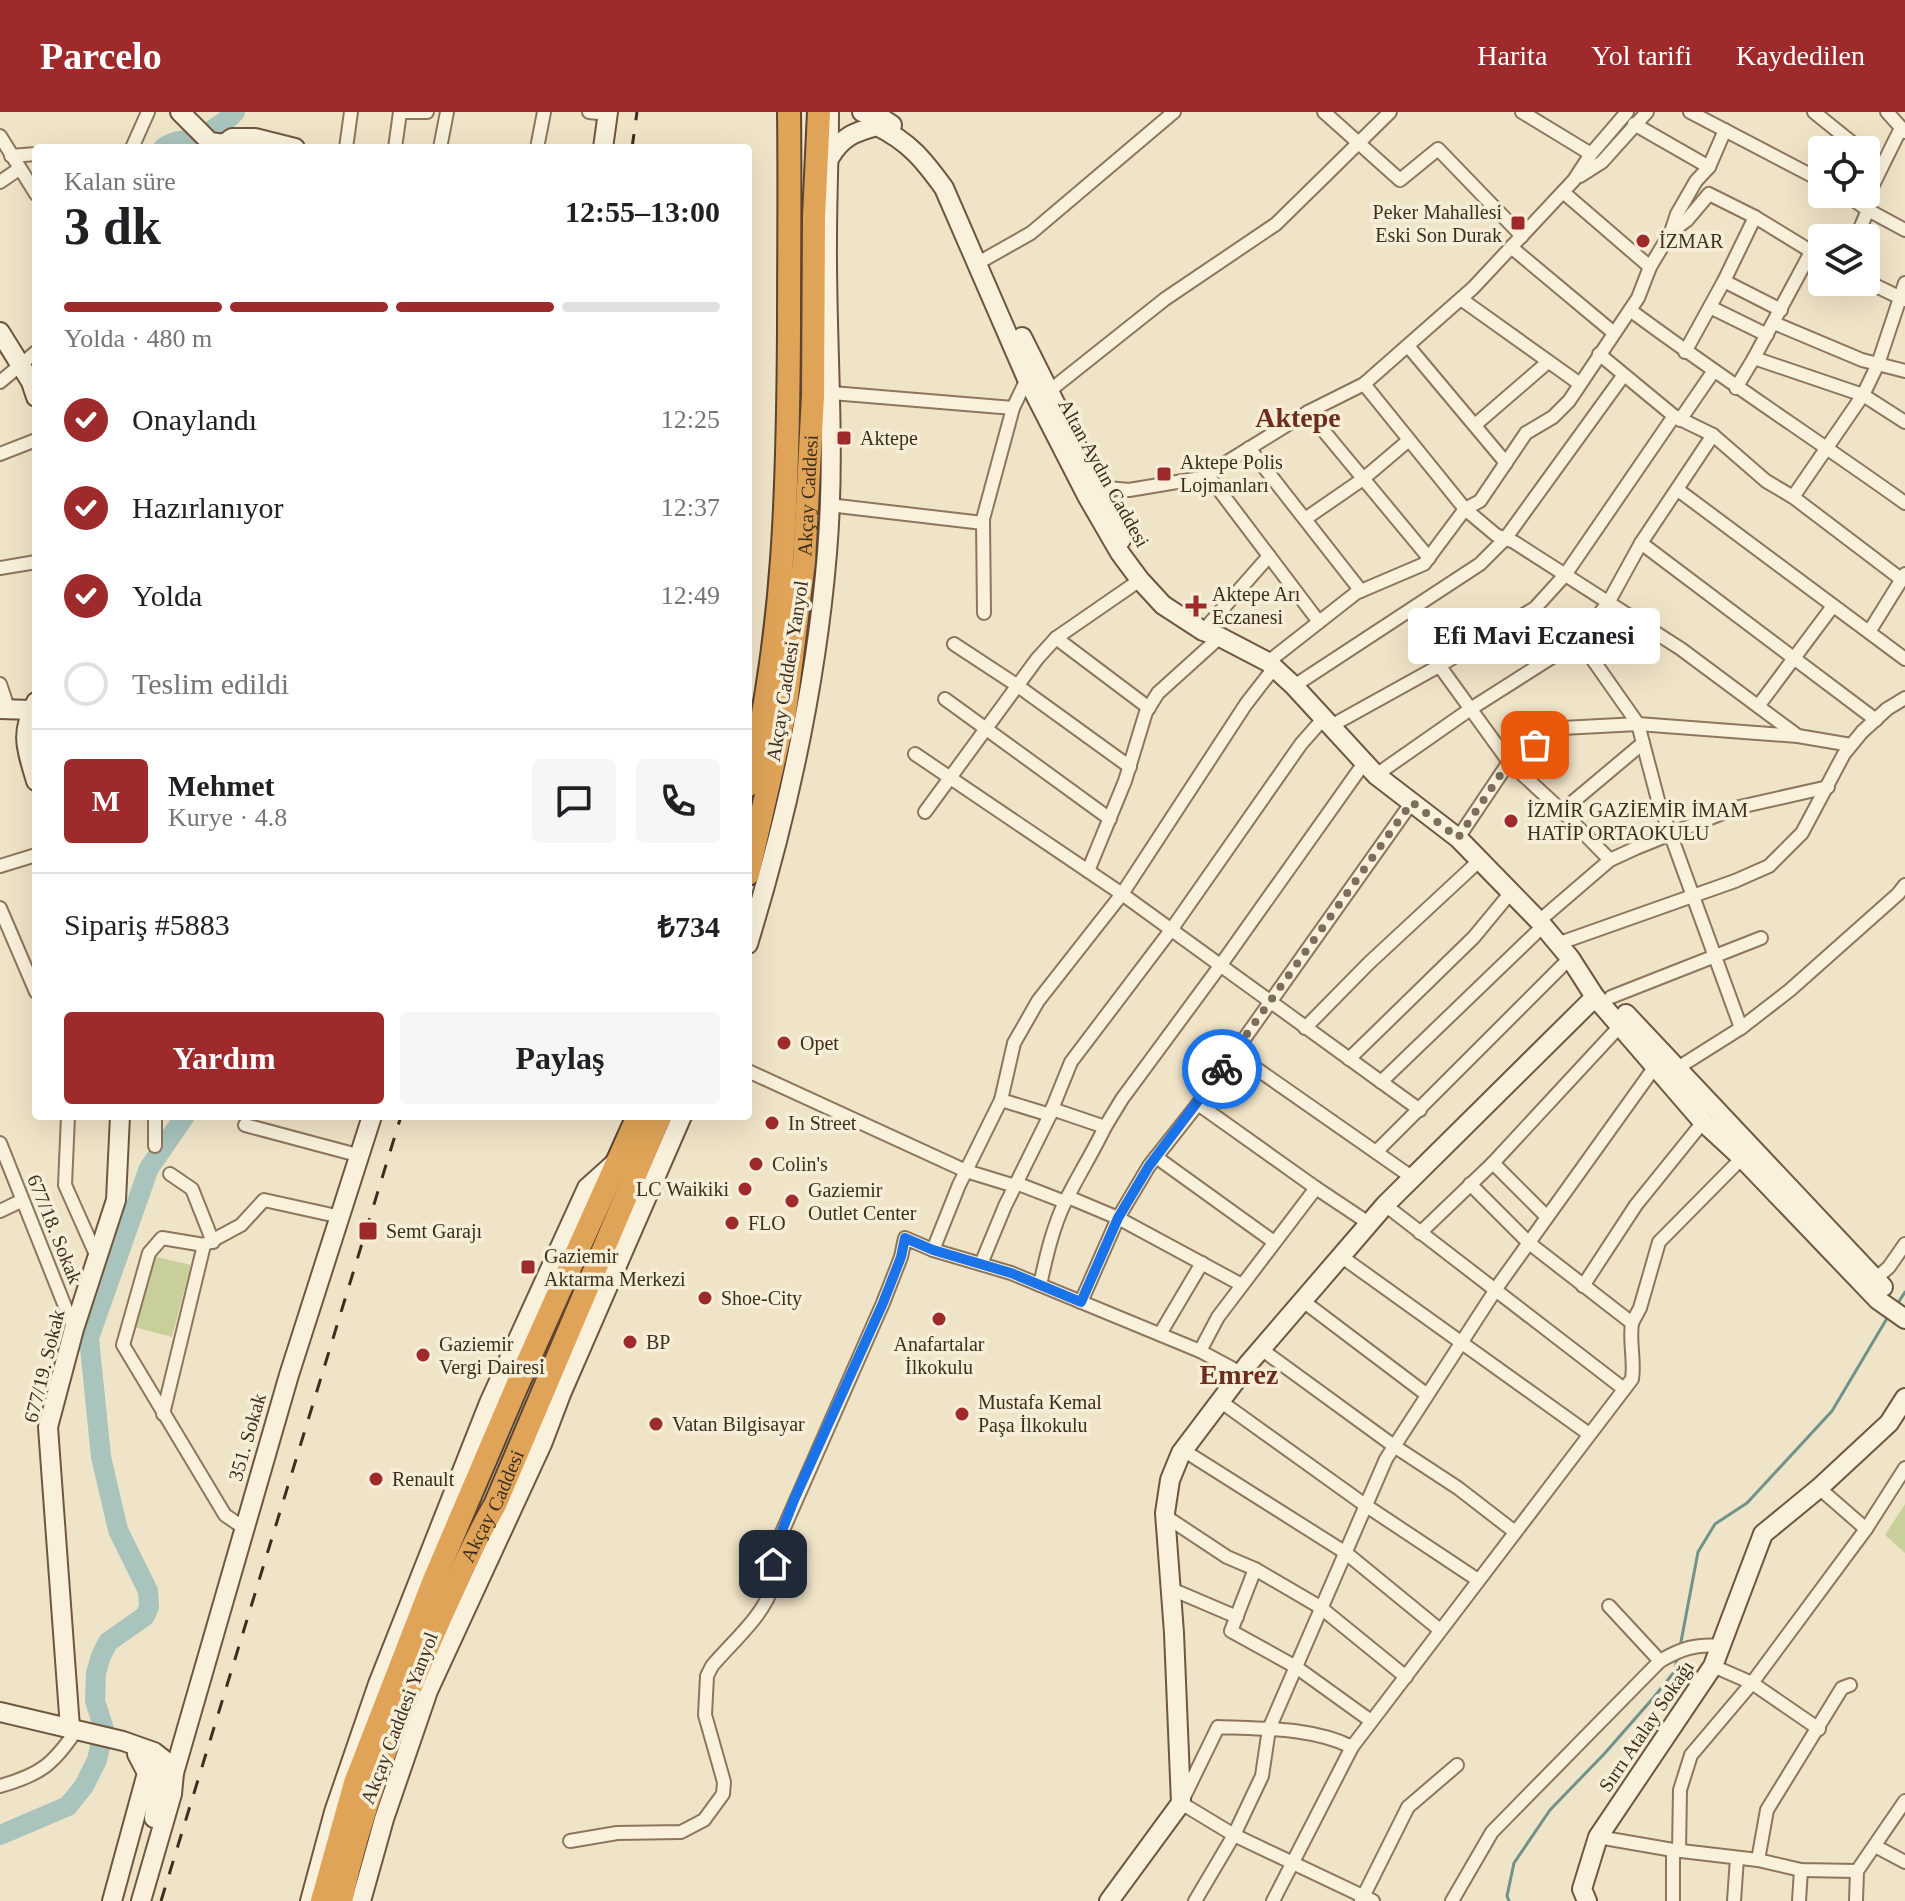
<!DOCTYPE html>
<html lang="tr">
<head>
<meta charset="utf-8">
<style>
	body { margin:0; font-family:"Times New Roman",serif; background:#f6f6f6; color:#202124; height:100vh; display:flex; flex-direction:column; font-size:30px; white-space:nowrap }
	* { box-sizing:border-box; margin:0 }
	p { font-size:26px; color:#757577 }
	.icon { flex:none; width:44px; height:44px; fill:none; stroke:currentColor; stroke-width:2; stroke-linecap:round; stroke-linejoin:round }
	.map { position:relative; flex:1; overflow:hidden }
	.side { position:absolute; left:32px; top:32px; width:720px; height:976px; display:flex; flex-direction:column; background:#fff; border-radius:8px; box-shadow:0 8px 32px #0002 }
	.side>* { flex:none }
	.buttons { position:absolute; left:1808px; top:24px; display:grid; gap:16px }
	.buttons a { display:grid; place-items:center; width:72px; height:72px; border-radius:8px; background:#fff; box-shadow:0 8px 32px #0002; font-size:40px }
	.pin { position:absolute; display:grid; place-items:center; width:68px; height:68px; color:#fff; margin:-34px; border-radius:16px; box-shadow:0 4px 12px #0006 }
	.courier { position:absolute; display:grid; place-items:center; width:80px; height:80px; margin:-40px; border:6px solid #1a73e8; border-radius:50%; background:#fff; color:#222; box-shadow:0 2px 10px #0007 }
	.bubble { position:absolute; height:56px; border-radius:8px; background:#fff; box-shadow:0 8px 32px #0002; font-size:26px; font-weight:800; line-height:56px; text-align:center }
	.overview em { font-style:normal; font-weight:800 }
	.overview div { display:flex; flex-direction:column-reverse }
	.overview { display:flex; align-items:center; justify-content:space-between; height:136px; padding:0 32px }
	h1 { font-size:52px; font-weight:800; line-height:60px }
	.bar { display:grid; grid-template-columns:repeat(4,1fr); gap:12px 8px; align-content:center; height:96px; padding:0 32px }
	.bar i { height:10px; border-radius:6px; background:#e0e0e0 }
	.bar .current { background:#9e2a2b }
	.bar p { grid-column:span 4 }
	.line { display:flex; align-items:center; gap:20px; padding:0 32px; border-top:2px solid #e0e0e0 }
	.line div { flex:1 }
	.round { display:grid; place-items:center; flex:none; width:84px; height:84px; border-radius:8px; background:#f6f6f6 }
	ol { padding:0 32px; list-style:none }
	li { display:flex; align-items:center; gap:24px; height:88px }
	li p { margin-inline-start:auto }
	li .icon { padding:8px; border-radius:50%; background:#9e2a2b; color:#fff; stroke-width:4 }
	li:last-child { color:#757577 }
	li i { width:44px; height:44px; border:4px solid #e0e0e0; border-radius:50% }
	.cta { display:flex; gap:16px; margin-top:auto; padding:16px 32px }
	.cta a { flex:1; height:92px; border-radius:8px; background:#9e2a2b; color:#fff; font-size:32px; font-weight:800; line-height:92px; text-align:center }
	.cta a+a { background:#f6f6f6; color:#202124 }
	header { display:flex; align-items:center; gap:48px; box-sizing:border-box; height:112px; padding:0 40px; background:#9e2a2b; color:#fff }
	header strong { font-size:38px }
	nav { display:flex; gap:44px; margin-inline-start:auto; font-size:28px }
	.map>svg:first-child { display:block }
	.green { fill:#c9cf9b }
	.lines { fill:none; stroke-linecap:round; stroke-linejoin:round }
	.stream { stroke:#6f938a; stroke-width:3 }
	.river { stroke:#a9c4bc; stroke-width:20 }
	.street-casing { stroke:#8d765c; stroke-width:16 }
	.secondary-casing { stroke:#6f573f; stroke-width:22 }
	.highway-casing { stroke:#5b4430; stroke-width:26 }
	.street { stroke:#faf1dc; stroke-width:12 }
	.secondary { stroke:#faf1dc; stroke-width:18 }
	.highway { stroke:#e0a458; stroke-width:22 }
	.rail { stroke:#3d2e20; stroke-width:3; stroke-dasharray:14 14; stroke-linecap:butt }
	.done { stroke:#7c6e5b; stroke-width:8; stroke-dasharray:0 14.4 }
	.route { stroke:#1a73e8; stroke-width:10 }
	.poi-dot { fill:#9e2a2b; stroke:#f7eed8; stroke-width:3 }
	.labels { text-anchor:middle; stroke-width:7; stroke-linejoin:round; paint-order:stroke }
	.poi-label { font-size:20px; fill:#3d2e20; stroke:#f7eed8; text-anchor:start }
	.street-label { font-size:20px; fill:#3d2e20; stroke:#f7eed8 }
	.district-label { font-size:28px; font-weight:bold; fill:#6b2e1e; stroke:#f7eed8 }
</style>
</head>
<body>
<header>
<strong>Parcelo</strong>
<nav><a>Harita</a><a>Yol tarifi</a><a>Kaydedilen</a></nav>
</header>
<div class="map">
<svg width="1905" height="1789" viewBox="0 0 1905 1789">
	<rect width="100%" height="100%" fill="#f0e4c8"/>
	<g class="green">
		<polygon points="153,1144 191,1153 172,1225 134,1215"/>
		<polygon points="1905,1392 1905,1441 1885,1423"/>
	</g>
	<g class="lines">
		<g class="stream">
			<polyline points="1896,1194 1905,1180"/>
			<polyline points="1680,1535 1698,1440 1715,1412 1747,1391 1832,1299 1889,1203"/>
			<polyline points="1509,1789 1507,1784 1514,1751 1550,1698 1605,1641 1654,1585 1675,1559 1677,1546"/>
		</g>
		<g class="river">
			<path d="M163,36c12,-9 20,-6 32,-10 14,-6 30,-15 40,-26"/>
			<polyline points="0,1723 68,1694 84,1674 97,1648 104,1617 95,1589 96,1561 101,1544 108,1530 145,1504 149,1495 148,1479 118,1418 101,1345 89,1226 149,1056 185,1004"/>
		</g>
		<g class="street-casing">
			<g id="street">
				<polyline points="400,0 427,0"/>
				<polyline points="589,0 608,2"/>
				<polyline points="1324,0 1400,68 1438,37 1522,124"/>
				<polyline points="1522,0 1591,42"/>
				<polyline points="1690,0 1822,69"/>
				<polyline points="1814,0 1861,38"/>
				<polyline points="1887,0 1905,20"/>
				<polyline points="1634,12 1709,55"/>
				<polyline points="0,24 36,82"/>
				<polyline points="132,36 148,0"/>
				<polyline points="346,36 351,0"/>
				<polyline points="395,36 400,0"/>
				<polyline points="440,36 447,0"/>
				<polyline points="537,36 544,0"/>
				<polyline points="11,44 36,42"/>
				<polyline points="1580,64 1602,50 1647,0"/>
				<polyline points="0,70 19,57"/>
				<polyline points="1563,80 1650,155"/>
				<polyline points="1845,82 1868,98 1905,118"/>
				<polyline points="1863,93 1901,16"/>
				<polyline points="1671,120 1687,108 1709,82 1755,105 1822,146"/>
				<polyline points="1856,126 1868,98"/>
				<polyline points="1511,135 1614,221"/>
				<polyline points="978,151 1031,121 1174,0"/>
				<polyline points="1724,169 1781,198"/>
				<polyline points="1866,169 1905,188"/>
				<polyline points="1461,187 1580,272"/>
				<polyline points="1710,195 1767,223"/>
				<path d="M1630,198c90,67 184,128 275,193"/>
				<polyline points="1774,211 1862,248 1905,259"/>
				<polyline points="1408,234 1506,351"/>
				<polyline points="1685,240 1724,169 1755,105"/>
				<polyline points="1599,242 1674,304 1713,323 1766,369 1793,385 1901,467"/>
				<polyline points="1754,246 1811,140"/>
				<polyline points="0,270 36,240"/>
				<polyline points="1364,272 1465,397 1496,423 1514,430 1681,537 1798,624"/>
				<polyline points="1736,276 1754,246 1863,283 1905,310"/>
				<polyline points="1048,280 1165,187 1276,112 1390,0"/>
				<polyline points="832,281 1013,296"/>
				<polyline points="1308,300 1429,446"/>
				<polyline points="1680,308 1713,260"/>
				<polyline points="1475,313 1548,250"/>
				<polyline points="1249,336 1361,479"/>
				<polyline points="0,342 36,328"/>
				<polyline points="1207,362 1319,510"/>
				<polyline points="1097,375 1129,378 1201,366 1308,300 1364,272 1473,176 1574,68 1591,42 1627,0"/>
				<polyline points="1678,378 1905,547"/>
				<polyline points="1793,385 1863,283 1878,252 1905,171"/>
				<polyline points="829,393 983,411"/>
				<polyline points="1305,407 1363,367 1409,328"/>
				<polyline points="1641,431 1876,608"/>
				<polyline points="0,456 36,450"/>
				<polyline points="984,501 983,407 1013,296 1027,267"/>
				<polyline points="1203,519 1269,444"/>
				<polyline points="1869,520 1905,462"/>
				<polyline points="1056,526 1149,596"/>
				<polyline points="1420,527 1509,650 1562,699 1610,748"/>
				<polyline points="1579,528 1638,612 1658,688 1741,916"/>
				<polyline points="954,532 1018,574 1130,655"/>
				<polyline points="1268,550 1356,481 1424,452 1465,397 1480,389 1526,321 1553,305 1569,289 1638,186 1650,155 1671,120 1677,102 1696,69 1709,55 1725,18"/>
				<polyline points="0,572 9,599"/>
				<polyline points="1294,574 1480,452 1505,427 1623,264"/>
				<polyline points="945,587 1110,707"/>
				<polyline points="1759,593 1833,494"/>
				<polyline points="1329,615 1439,554 1535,496 1565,463 1674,304"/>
				<polyline points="915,642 1122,782 1420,998"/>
				<polyline points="1376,663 1472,596 1579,528 1608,491 1641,431 1713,323"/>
				<polyline points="1562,699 1643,631"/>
				<polyline points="925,700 1037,547 1056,526 1140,468"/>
				<polyline points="1458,726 1509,650 1562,616 1638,612 1798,624 1851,633"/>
				<polyline points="0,754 36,743"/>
				<polyline points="1088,759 1125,669 1146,600 1158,581 1220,525"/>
				<polyline points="0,796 36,880"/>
				<polyline points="1539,809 1610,748 1636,736 1735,696 1828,675"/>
				<polyline points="1557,832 1735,769 1769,754 1802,721 1844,642 1862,620 1887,597 1905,586"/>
				<polyline points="1611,885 1761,826"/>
				<polyline points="1305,916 1369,851 1480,748"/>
				<polyline points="1234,941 1413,1066"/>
				<polyline points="1349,947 1474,825 1512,779"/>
				<polyline points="1676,957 1741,916 1790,878 1898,782 1905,773"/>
				<polyline points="748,959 966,1059 1015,1074"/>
				<polyline points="1381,970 1543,814"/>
				<polyline points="1001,988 1014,931 1038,889 1122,782 1246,592 1274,556"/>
				<polyline points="1198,992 1316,1076"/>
				<polyline points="1052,997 1071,950 1171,818 1301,632 1323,607"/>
				<polyline points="68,1004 65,1073 98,1147"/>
				<polyline points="245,1013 361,1044"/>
				<polyline points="0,1031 74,1217"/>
				<polyline points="155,1034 155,1004"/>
				<polyline points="1376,1040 1570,846"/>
				<polyline points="1156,1045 1274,1130"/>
				<polyline points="1493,1051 1547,1105"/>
				<polyline points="170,1062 192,1077 213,1130"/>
				<polyline points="1016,1071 1065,1090"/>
				<polyline points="1068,1085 1118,1106 1242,1173"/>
				<polyline points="1385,1093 1624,1277"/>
				<polyline points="0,1099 21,1089"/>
				<polyline points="1420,1121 1493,1051 1620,914"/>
				<polyline points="204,1133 162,1126 149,1141 123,1233 225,1403 244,1416"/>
				<polyline points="933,1138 959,1073 1001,988 1050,1003 1052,997 1105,1015 1122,987 1220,854 1364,651"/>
				<polyline points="1342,1145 1589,1322"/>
				<polyline points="981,1152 1005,1094 1050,1003"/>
				<polyline points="1871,1171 1889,1155 1905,1132"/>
				<path d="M1040,1173c6,-28 13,-59 26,-85 12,-24 27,-48 39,-73"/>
				<polyline points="1583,1174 1636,1093 1703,1010"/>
				<polyline points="1303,1189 1426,1282"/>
				<polyline points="1081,1190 1118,1106 1149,1054 1198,992 1412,690"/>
				<polyline points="1632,1211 1640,1196 1659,1130 1742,1046"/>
				<polyline points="1160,1222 1202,1151"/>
				<polyline points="1261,1237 1394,1334 1458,1376 1515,1420"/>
				<polyline points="1200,1239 1218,1205 1316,1076 1370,1112"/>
				<polyline points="1220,1289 1365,1393 1478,1468"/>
				<polyline points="163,1302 204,1133 241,1113 264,1088 341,1105"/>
				<polyline points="1183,1338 1346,1441 1440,1518"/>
				<polyline points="1819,1376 1866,1417"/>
				<polyline points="1165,1404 1227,1445 1255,1457 1320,1495 1406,1565"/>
				<polyline points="1255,1457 1231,1519 1296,1555 1371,1609"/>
				<polyline points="1169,1476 1237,1505"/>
				<polyline points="1609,1494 1660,1549"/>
				<polyline points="1713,1554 1752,1571 1866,1417 1905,1356"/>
				<path d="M0,1674c40,-11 54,-22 77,-57"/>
				<polyline points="1598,1725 1673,1738 1758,1748 1801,1758 1857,1759"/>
				<path d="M570,1729l47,-8 64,-1 23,-12 19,-26 1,-12 -19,-67 2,-39 5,-10c20,-24 53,-51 61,-82 3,-12 1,-25 3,-38l107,-243 18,-46 4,-19 28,12 78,23 189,78 41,22"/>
				<polyline points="1875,1734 1905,1750"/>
				<polyline points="1673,1738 1673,1789"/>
				<polyline points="1679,1739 1680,1678 1691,1643 1752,1571 1819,1617"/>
				<polyline points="1758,1748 1767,1698 1842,1576 1850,1573"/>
				<polyline points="1195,1789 1234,1723 1262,1664 1269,1617 1386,1347 1500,1171 1654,956"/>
				<polyline points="1273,1789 1352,1635"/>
				<polyline points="1361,1789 1408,1695 1457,1653"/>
				<path d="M1373,1789l-139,-66 -53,-32 37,-76c44,2 94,0 134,20l280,-368c3,-19 -3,-36 0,-56l-103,-80 -59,-59"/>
				<path d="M1452,1789l40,-69 168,-171c22,-13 36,-17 61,-15"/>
				<polyline points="1734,1789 1737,1746"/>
				<polyline points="1799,1789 1801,1758"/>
				<polyline points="1856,1789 1857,1759 1905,1689"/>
			</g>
		</g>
		<g class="secondary-casing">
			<g id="secondary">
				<polyline points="180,0 210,30 224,32 224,36"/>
				<polyline points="862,0 880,5 892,13"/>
				<polyline points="224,32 232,26 255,26 295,36"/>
				<polyline points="603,36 608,0"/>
				<path d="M830,45c12,-20 24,-25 47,-31 32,16 46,33 67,62l83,191 60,117 33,57 20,27 23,25 40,26 17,6 48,25 26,24 82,89 82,63 81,83 31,37 25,39 108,125 39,36 136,142 27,19"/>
				<polyline points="0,220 31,270 36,285"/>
				<polyline points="1022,225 1086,353 1101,378 1121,428"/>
				<path d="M36,590c-16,33 -10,45 0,79"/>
				<polyline points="0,597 32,598"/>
				<path d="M748,832c39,-127 68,-258 79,-391 9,-105 -1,-209 0,-314 0,-42 2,-85 2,-127"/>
				<polyline points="1626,902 1883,1175"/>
				<polyline points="0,1600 123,1629 154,1640 168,1651 174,1661 172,1682 141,1789"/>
				<polyline points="70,1616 48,1315 74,1217 116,1088 120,1004"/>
				<polyline points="149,1649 161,1661 154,1706"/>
				<polyline points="174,1661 289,1263 372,1004"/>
				<polyline points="112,1789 147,1661 137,1642"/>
				<polyline points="310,1789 334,1700 378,1572 489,1291 587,1076 617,1049"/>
				<polyline points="361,1789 384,1707 428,1579 542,1332 561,1282 682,1004"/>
				<polyline points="1109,1789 1181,1691 1174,1521 1165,1401 1170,1368 1181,1341 1249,1251 1385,1093 1595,885"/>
				<polyline points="1587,1789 1582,1777 1598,1725 1713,1554 1763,1422 1819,1376 1889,1311 1905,1286"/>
			</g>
		</g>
		<g class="highway-casing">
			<g id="highway">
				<path d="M748,673c37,-151 40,-299 41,-454 0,-73 1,-146 0,-219"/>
				<path id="s1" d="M748,762l37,-162 19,-150 9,-166 1,-179 5,-105"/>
				<polyline points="322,1789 355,1671 434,1468 516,1276 638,1004"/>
				<path id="s2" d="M341,1789c21,-99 60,-195 101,-287 17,-37 32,-74 53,-109l165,-389"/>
			</g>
		</g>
		<use href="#street" class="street"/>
		<use href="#secondary" class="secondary"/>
		<use href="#highway" class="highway"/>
		<g class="rail">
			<polyline points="632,36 637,0"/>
			<polyline points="161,1789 401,1004"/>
		</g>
	</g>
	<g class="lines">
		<polyline class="done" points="1222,957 1412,690 1458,726 1509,650 1535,633"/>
		<polyline class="route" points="773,1452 776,1434 794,1388 883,1191 901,1145 905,1126 933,1138 1011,1161 1081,1190 1118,1106 1149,1054 1222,957"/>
	</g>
	<g class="poi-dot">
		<rect x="1510" y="103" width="16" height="16" rx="4"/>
		<circle cx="1643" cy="129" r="8"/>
		<rect x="836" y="318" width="16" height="16" rx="4"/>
		<rect x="1156" y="354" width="16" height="16" rx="4"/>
		<path d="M1192 482h8v8h8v8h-8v8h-8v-8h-8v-8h8z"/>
		<circle cx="1511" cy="709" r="8"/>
		<circle cx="784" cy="931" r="8"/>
		<circle cx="772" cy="1011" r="8"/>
		<circle cx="756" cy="1052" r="8"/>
		<circle cx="745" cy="1077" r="8"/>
		<circle cx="792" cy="1089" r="8"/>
		<circle cx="732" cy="1111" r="8"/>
		<rect x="358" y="1109" width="20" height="20" rx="4"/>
		<rect x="520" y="1147" width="16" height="16" rx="4"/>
		<circle cx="705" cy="1186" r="8"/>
		<circle cx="939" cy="1207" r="8"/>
		<circle cx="630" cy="1230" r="8"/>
		<circle cx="423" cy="1243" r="8"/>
		<circle cx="962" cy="1302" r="8"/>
		<circle cx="656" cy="1312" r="8"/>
		<circle cx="376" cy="1367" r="8"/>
	</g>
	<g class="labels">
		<g class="poi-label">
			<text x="1502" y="107" text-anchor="end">Peker Mahallesi<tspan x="1502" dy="23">Eski Son Durak</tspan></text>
			<text x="1659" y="136">İZMAR</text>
			<text x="860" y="333">Aktepe</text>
			<text x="1180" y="357">Aktepe Polis<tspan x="1180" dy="23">Lojmanları</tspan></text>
			<text x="1212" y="489">Aktepe Arı<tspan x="1212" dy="23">Eczanesi</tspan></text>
			<text x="1527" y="705">İZMİR GAZİEMİR İMAM<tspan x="1527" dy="23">HATİP ORTAOKULU</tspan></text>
			<text x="800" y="938">Opet</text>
			<text x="788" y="1018">In Street</text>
			<text x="772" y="1059">Colin's</text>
			<text x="729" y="1084" text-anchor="end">LC Waikiki</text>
			<text x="808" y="1085">Gaziemir<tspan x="808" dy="23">Outlet Center</tspan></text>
			<text x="748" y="1118">FLO</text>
			<text x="386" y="1126">Semt Garajı</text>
			<text x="544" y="1151">Gaziemir<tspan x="544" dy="23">Aktarma Merkezi</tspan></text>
			<text x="721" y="1193">Shoe-City</text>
			<text x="646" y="1237">BP</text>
			<text x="439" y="1239">Gaziemir<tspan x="439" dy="23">Vergi Dairesi</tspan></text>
			<text x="939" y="1239" text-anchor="middle">Anafartalar<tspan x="939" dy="23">İlkokulu</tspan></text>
			<text x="978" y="1297">Mustafa Kemal<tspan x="978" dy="23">Paşa İlkokulu</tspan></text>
			<text x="672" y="1319">Vatan Bilgisayar</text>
			<text x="392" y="1374">Renault</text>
		</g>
		<g class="street-label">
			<text transform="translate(1104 361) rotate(61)" y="7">Altan Aydın Caddesi</text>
			<text dy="7" stroke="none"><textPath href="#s1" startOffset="384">Akçay Caddesi</textPath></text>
			<text transform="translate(787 559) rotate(-81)" y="7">Akçay Caddesi Yanyol</text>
			<text transform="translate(55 1117) rotate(68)" y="7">677/18. Sokak</text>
			<text transform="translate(44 1254) rotate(-76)" y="7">677/19. Sokak</text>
			<text transform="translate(247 1325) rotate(-74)" y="7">351. Sokak</text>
			<text dy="7" stroke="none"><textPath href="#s2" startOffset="424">Akçay Caddesi</textPath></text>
			<text transform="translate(399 1606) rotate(-69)" y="7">Akçay Caddesi Yanyol</text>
			<text transform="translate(1646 1614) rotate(-56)" y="7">Sırrı Atalay Sokağı</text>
		</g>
		<g class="district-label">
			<text x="1298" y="315">Aktepe</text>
			<text x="1239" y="1272">Emrez</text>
		</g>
	</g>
</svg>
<div class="buttons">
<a><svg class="icon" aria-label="locate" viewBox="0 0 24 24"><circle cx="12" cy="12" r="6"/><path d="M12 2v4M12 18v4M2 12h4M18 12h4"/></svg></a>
<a><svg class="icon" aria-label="layers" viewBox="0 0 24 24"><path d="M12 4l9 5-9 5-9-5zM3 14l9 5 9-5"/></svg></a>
</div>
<div class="pin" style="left:1535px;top:633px;background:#ea580c"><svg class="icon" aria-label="bag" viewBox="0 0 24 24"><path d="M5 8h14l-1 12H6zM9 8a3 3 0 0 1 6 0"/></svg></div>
<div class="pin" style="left:773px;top:1452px;background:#1f2937"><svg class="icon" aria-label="home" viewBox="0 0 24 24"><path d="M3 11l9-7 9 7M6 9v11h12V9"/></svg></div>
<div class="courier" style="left:1222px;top:957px"><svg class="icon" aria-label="bike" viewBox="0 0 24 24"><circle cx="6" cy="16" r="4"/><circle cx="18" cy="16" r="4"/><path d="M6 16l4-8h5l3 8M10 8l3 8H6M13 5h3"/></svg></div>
<div class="bubble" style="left:1408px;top:496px;width:252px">Efi Mavi Eczanesi</div>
<section class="side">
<div class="overview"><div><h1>3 dk</h1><p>Kalan süre</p></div><em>12:55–13:00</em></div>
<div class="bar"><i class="current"></i><i class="current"></i><i class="current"></i><i></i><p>Yolda · 480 m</p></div>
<ol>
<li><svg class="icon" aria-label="check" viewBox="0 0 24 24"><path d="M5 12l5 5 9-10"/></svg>Onaylandı<p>12:25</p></li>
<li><svg class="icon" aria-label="check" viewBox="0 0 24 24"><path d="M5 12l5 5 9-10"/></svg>Hazırlanıyor<p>12:37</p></li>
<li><svg class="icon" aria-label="check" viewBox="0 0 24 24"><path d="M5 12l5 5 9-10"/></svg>Yolda<p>12:49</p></li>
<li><i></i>Teslim edildi</li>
</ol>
<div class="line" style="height:144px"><b class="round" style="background:#9e2a2b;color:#fff">M</b><div><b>Mehmet</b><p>Kurye · 4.8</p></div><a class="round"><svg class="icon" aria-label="chat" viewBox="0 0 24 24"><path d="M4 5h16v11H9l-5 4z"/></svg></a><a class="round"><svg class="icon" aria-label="phone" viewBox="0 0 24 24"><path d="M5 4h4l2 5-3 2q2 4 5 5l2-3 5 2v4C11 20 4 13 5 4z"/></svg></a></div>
<div class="line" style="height:104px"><div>Sipariş #5883</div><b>₺734</b></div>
<div class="cta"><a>Yardım</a><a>Paylaş</a></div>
</section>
</div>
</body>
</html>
